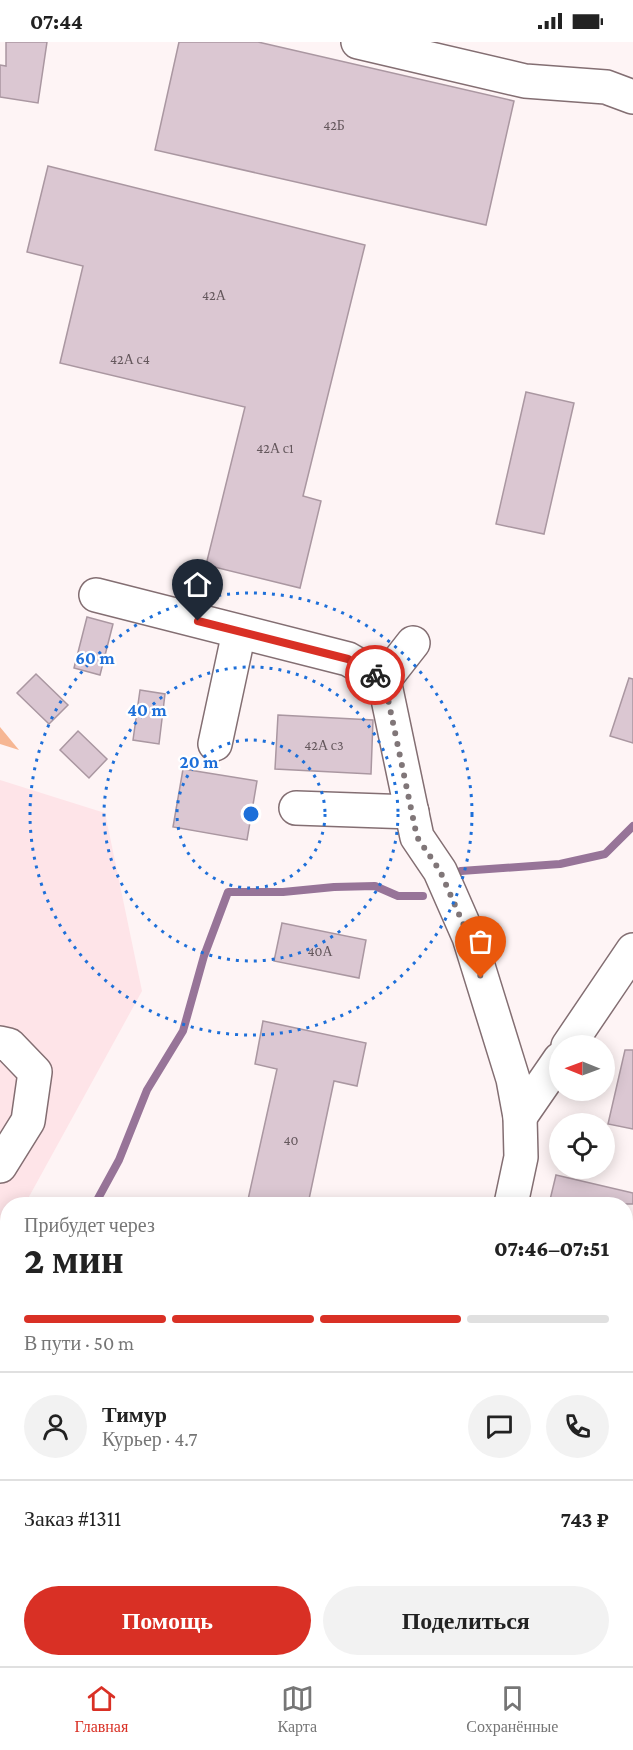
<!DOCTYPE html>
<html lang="ru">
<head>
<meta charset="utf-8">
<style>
	body { margin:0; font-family:"Crimson Pro",serif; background:#f2f2f2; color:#222; height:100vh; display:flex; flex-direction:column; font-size:22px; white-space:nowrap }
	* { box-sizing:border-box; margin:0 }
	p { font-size:20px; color:#767676 }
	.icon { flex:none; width:33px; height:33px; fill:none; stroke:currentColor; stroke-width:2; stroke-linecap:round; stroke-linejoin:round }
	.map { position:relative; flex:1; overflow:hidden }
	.details { position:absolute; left:0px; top:1155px; width:633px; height:470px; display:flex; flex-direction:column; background:#fff; border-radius:24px 24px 0 0; box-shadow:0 3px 15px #0003 }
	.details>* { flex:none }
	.needle { width:39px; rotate:271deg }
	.controls { position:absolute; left:549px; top:993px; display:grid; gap:12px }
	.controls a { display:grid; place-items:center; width:66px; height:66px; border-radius:50%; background:#fff; box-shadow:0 3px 15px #0003; font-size:30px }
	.pin { position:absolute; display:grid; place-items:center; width:51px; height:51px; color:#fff; margin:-62px -26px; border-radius:50% 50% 50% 0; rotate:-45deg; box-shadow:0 0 6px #0007 }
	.pin .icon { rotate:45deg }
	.courier { position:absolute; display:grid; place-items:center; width:60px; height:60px; margin:-30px; border:4px solid #d93025; border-radius:50%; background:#fff; color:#222; box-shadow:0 2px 8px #0007 }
	.head em { font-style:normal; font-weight:800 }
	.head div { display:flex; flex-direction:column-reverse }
	.head { display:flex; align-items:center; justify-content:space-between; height:102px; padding:0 24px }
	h1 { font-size:39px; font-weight:800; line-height:45px }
	.bar { display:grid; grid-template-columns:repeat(4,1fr); gap:9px 6px; align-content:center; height:72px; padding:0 24px }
	.bar i { height:8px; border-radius:4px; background:#e0e0e0 }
	.bar .current { background:#d93025 }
	.bar p { grid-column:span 4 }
	.line { display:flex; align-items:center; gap:15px; padding:0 24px; border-top:2px solid #e0e0e0 }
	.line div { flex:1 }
	.round { display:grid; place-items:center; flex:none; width:63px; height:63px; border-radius:32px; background:#f2f2f2 }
	.cta { display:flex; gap:12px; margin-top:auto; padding:12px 24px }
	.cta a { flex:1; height:69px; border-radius:36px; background:#d93025; color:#fff; font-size:24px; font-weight:800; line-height:69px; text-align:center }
	.cta a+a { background:#f2f2f2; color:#222 }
	.status { display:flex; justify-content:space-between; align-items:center; height:42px; padding:0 30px; background:#fff; direction:ltr }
	.status svg { height:16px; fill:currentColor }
	.menu { display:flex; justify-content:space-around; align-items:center; height:84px; border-top:2px solid #e0e0e0; background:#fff; font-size:16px; color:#767676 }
	.menu a { display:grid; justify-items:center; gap:3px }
	.menu .current { color:#d93025 }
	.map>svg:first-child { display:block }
	.built { fill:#fee4e8 }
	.green { fill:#f6b693 }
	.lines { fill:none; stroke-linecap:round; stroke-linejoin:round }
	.stream { stroke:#977498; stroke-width:8 }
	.building { fill:#dbc7d2; stroke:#aa97a1; stroke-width:1.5 }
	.minor-casing { stroke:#836e72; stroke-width:36 }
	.minor { stroke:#fff; stroke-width:33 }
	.done { stroke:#807678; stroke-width:6; stroke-dasharray:0 10.8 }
	.route { stroke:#d93025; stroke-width:8 }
	.ring { fill:none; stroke:#1d6fd9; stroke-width:3; stroke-dasharray:3 6 }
	.labels { text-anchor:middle; stroke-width:4.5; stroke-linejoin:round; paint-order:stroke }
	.number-label { font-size:14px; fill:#64575c }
	.centre { fill:#1d6fd9; stroke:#fff; stroke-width:3 }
	.ring-label { font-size:18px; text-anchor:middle; font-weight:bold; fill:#1d6fd9; stroke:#fff; stroke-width:4.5; stroke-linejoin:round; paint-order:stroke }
</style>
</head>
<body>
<div class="status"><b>07:44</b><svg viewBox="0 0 49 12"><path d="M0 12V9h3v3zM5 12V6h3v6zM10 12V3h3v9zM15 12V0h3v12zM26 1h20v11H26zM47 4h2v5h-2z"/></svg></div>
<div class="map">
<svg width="633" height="1624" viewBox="0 0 633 1624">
	<rect width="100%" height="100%" fill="#fef4f5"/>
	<polygon class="built" points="0,738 105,771 142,949 25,1162 8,1162 7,1194 0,1208"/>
	<polygon class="green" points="0,685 19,708 0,702"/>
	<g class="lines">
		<g class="stream">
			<polyline points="461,829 560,822 605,812 633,784"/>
			<polyline points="95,1162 119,1118 147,1048 183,989 204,914 228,850 283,850 334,845 375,844 398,854 423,854"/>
			<polyline points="0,1361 8,1342"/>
		</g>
	</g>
	<g class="building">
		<polygon points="6,0 47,0 38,61 0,55 0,23 6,24"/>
		<polygon points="179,0 258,0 514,59 486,183 155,108"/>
		<polygon points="48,124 365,203 303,454 321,459 300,546 206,523 245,365 60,321 83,224 27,210"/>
		<polygon points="526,350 574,361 544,492 496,482"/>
		<polygon points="87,575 113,582 100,633 74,626"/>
		<polygon points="36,632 68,663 49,682 17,651"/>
		<polygon points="629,636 633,637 633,701 610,694"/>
		<polygon points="140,648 165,652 159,702 133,698"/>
		<polygon points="278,673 373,678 371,732 275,727"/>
		<polygon points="78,689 107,717 89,736 60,708"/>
		<polygon points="183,727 257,739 247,798 173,785"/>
		<polygon points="282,881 366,898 359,936 274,919"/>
		<polygon points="263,979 366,1001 357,1044 334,1039 308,1162 247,1162 277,1027 255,1022"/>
		<polygon points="625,1008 633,1008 633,1087 608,1082"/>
		<polygon points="556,1133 633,1151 633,1162 549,1162"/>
	</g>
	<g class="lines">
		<g class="minor-casing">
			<g id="minor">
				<polyline points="358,0 525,39 606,45 633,55"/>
				<polyline points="96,553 348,617 384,638 417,795 440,829 469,895 513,1037 520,1075 521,1115 511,1162"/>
				<polyline points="384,638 413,601"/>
				<polyline points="215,702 239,590"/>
				<polyline points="296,766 412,770"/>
				<polyline points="0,1001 9,1003 35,1030 28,1079 0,1124"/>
				<polyline points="568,1004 633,908"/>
				<polyline points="520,1075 560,1017"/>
				<polyline points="0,1298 8,1300"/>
				<polyline points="8,1433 8,1434"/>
				<polyline points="626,1446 633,1448"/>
				<polyline points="342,1617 368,1624"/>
				<polyline points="53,1620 66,1624"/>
				<polyline points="163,1624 165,1617"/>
			</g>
		</g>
		<use href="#minor" class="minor"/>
	</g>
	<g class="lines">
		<polyline class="done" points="375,633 384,638 417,795 440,829 469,895 481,936"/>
		<polyline class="route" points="198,579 348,617 375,633"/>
	</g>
	<g class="ring">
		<circle cx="251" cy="772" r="74"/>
		<circle cx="251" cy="772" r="147"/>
		<circle cx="251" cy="772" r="221"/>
	</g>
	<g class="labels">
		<g class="number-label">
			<text x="334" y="88">42Б</text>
			<text x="214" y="258">42А</text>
			<text x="130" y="322">42А с4</text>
			<text x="275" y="411">42А с1</text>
			<text x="324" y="708">42А с3</text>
			<text x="320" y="914">40А</text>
			<text x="291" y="1103">40</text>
		</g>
	</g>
	<circle cx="251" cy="772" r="9" class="centre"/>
	<g class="ring-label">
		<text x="95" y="622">60 m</text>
		<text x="147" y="674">40 m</text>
		<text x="199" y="726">20 m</text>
	</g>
</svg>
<div class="controls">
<a><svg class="needle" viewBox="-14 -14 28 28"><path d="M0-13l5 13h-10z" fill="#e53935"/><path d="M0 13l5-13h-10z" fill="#767676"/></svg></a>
<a><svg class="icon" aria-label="locate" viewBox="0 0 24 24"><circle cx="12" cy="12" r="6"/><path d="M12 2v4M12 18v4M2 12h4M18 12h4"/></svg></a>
</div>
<div class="pin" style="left:481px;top:936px;background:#ea580c"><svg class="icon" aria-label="bag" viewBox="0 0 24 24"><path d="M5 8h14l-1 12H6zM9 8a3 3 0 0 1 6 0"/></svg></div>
<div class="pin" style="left:198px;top:579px;background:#1f2937"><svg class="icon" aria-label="home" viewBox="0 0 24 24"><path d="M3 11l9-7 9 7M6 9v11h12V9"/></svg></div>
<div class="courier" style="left:375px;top:633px"><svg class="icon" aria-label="bike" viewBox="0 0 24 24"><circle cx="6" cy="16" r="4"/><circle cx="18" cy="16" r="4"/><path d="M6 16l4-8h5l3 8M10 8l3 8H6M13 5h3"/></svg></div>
<section class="details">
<div class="head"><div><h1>2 мин</h1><p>Прибудет через</p></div><em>07:46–07:51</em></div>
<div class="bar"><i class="current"></i><i class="current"></i><i class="current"></i><i></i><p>В пути · 50 m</p></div>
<div class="line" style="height:108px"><a class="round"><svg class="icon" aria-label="person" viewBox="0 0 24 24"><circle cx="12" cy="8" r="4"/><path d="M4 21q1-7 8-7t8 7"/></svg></a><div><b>Тимур</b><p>Курьер · 4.7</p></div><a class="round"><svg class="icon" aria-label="chat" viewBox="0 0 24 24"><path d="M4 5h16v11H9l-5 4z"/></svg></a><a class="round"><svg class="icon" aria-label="phone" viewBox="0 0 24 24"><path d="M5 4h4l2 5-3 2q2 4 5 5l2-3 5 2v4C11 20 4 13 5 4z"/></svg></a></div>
<div class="line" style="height:78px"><div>Заказ #1311</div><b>743 ₽</b></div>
<div class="cta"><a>Помощь</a><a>Поделиться</a></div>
</section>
</div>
<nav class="menu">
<a class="current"><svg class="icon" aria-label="home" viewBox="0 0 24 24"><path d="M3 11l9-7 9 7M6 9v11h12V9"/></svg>Главная</a>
<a><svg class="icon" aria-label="map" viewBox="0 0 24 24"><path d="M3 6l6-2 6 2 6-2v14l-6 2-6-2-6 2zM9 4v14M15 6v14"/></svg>Карта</a>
<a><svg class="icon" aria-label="saved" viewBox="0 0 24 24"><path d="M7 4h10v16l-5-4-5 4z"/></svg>Сохранённые</a>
</nav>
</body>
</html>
